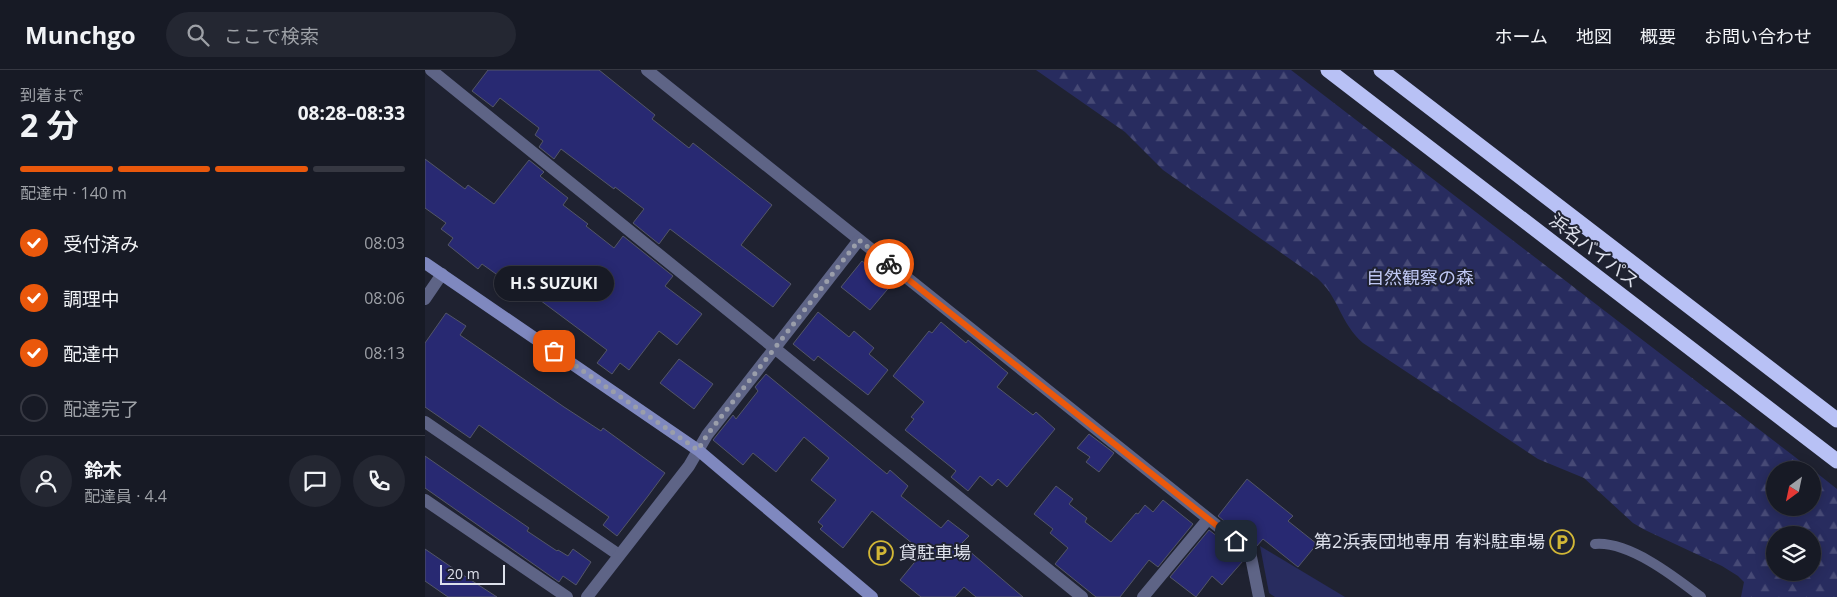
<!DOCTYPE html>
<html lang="ja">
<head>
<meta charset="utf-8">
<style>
	body { margin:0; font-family:"Open Sans","Noto Sans JP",sans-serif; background:#242732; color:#f1f3f6; height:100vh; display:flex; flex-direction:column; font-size:19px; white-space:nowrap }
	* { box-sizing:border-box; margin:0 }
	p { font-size:16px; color:#9ea1a7 }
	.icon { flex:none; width:28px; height:28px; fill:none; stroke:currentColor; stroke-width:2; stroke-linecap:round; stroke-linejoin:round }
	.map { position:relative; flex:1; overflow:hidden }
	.side { display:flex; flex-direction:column; background:#171a25; width:425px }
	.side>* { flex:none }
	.needle { width:32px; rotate:213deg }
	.fabs { position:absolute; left:1341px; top:391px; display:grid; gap:10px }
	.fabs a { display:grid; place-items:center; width:55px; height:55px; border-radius:50%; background:#171a25; box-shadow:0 2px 12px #0003,0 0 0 1px #363842; font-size:25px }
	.scale { position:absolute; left:15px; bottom:12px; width:65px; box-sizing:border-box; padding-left:5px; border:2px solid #dde0eb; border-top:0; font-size:14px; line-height:18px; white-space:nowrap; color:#dde0eb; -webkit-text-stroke:4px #1f2231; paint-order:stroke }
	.pin { position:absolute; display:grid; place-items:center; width:42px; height:42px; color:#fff; margin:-21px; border-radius:10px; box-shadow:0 2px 8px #0006 }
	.courier { position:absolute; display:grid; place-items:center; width:50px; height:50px; margin:-25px; border:4px solid #ea580c; border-radius:50%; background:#fff; color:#222; box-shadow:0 1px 6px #0007 }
	.bubble { position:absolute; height:35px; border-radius:18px; background:#171a25; box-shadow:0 2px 12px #0003,0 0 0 1px #363842; font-size:16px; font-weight:700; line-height:35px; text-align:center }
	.headline em { font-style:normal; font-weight:700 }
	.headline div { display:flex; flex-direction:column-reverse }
	.headline { display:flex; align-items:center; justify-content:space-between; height:85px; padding:0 20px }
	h1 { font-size:32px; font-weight:700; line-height:38px }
	.bar { display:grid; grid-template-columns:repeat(4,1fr); gap:8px 5px; align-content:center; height:60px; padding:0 20px }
	.bar i { height:6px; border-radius:4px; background:#363842 }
	.bar .active { background:#ea580c }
	.bar p { grid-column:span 4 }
	.line { display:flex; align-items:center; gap:12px; padding:0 20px; border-top:1px solid #363842 }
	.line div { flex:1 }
	.round { display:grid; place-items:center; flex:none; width:52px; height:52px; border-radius:26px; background:#242732 }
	ol { padding:0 20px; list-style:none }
	li { display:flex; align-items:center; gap:15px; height:55px }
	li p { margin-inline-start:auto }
	li .icon { padding:5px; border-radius:50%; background:#ea580c; color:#fff; stroke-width:4 }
	li:last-child { color:#9ea1a7 }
	li i { width:28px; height:28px; border:2px solid #363842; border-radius:50% }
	header { display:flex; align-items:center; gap:30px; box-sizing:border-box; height:70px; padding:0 25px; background:#171a25; border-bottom:1px solid #363842 }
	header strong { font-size:24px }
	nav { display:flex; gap:28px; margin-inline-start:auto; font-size:18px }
	.search { width:350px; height:45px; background:#242732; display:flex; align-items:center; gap:12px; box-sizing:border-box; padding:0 18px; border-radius:28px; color:#9ea1a7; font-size:19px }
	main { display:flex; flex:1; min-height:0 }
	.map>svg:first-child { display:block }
	.green { fill:#282c5f }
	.forest { fill:url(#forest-firs); fill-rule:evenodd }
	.building { fill:#282972; stroke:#535668 }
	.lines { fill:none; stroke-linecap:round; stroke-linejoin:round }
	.lane { stroke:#5e6486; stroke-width:10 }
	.street { stroke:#5e6486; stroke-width:12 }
	.secondary { stroke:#7f88bf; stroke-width:12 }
	.highway { stroke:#b8c1f5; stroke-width:15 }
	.done { stroke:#9a9eaa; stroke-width:5; stroke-dasharray:0 9 }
	.route { stroke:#ea580c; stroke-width:6 }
	.labels { text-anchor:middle; stroke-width:4; stroke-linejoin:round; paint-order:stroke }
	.street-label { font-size:18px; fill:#dde0eb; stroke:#1f2231 }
	.park-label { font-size:18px; fill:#c0c8f4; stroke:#1f2231 }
	.poi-label { font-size:18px; fill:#dde0eb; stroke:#1f2231; text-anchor:end }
</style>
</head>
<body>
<header>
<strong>Munchgo</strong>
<div class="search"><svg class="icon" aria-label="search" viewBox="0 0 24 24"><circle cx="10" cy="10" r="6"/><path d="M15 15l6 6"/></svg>ここで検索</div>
<nav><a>ホーム</a><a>地図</a><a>概要</a><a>お問い合わせ</a></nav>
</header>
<main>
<section class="side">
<div class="headline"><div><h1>2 分</h1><p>到着まで</p></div><em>08:28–08:33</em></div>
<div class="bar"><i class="active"></i><i class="active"></i><i class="active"></i><i></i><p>配達中 · 140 m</p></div>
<ol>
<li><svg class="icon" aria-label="check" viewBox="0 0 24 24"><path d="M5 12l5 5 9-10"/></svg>受付済み<p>08:03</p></li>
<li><svg class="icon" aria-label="check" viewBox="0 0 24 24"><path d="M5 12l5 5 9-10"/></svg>調理中<p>08:06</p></li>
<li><svg class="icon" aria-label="check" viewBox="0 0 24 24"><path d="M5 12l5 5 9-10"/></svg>配達中<p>08:13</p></li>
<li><i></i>配達完了</li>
</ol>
<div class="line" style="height:90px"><a class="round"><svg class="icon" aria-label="person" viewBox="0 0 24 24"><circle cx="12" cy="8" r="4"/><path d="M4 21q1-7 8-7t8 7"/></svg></a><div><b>鈴木</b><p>配達員 · 4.4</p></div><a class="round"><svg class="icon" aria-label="chat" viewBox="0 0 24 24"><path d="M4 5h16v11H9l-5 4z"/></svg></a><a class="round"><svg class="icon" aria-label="phone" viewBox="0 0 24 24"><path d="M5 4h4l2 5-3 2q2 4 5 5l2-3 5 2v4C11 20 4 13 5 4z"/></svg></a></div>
</section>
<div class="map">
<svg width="1412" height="527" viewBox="0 0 1412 527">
	<defs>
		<pattern id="forest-firs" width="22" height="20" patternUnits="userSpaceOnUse" patternTransform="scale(1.25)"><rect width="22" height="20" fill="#282c5f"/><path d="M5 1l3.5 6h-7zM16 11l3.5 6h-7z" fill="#474a76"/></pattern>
	</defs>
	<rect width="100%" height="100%" fill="#1f2231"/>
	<polygon class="green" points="835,476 920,527 850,527 844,523"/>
	<path class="forest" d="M611,0h255l521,400h-37v38h38v-38l24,19v108h-96l3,-15 -6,-6 -16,-10 -77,-36 -12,-7 -49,-45 -46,-19 -175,-116c-23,-20 -24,-46 -46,-65l-154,-108 -38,-38zM1350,465h38v37h-38z"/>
	<g class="building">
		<polygon points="63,0 174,0 230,45 227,49 264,78 268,73 347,135 316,175 366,214 348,237 245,159 234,174 208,153 219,139 190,117 189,119 136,79 129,89 114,77 118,71 110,65 114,58 75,28 68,37 47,21"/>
		<polygon points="0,89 40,119 43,115 69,134 104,90 119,102 115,106 143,128 138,135 163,154 161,156 189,178 198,166 248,206 240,216 277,244 252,275 234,261 204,300 195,293 187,304 172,293 182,280 84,207 81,211 57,194 53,199 23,175 28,168 16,159 21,153 0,138"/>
		<polygon points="437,191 467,214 445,240 416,217"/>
		<polygon points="393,242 424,267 429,261 449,278 444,284 463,300 443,325 393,286 389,291 368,274"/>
		<polygon points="21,243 41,256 35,265 139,337 176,361 178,358 240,403 223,426 192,466 178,455 184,447 54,355 45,368 0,337 0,273"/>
		<polygon points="516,252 541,273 543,270 583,303 572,317 608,345 611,342 630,359 582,417 573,409 567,416 555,406 543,421 526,407 531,401 480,360 489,349 486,347 499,332 468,306 504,261 507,263"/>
		<polygon points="254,289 288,314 269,339 235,313"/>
		<polygon points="341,304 462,404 465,400 483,416 476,426 516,458 523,450 544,466 536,474 598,527 551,527 539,517 530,527 496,527 475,510 498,482 447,441 418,478 395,459 398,456 393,452 411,430 386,410 404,388 379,367 351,402 328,383 318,395 288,370 308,345 311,349 333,321 330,317"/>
		<polygon points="664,364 689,383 674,402 661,392 665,387 652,378"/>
		<polygon points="0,386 75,438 104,458 102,461 132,481 133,480 143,486 148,479 166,492 151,515 138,506 134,512 0,418"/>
		<polygon points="822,409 868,446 863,451 892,474 873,497 838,469 831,477 793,446"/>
		<polygon points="631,416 648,429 644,434 662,448 660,452 686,472 711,443 713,444 720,435 728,442 738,430 768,454 733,497 724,490 695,527 671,527 630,494 643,478 625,463 628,459 609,444"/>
		<polygon points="784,460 818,486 818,491 797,515 787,506 771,527 745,507"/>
		<polygon points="0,479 35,503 72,527 23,527 0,511"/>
	</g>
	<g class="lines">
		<path class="lane" d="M1170,474c34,-3 80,33 106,53"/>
		<g class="street">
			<polyline points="6,0 657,527"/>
			<polyline points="222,0 825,482 834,527"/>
			<polyline points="0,229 17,204"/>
			<polyline points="0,352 194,485"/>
			<polyline points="0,430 142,527"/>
			<polyline points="162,527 264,396 282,365 434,170"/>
			<polyline points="718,527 783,449"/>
		</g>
		<polyline class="secondary" points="0,193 273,380 447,527"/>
		<g class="highway">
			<polyline points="903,0 1412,391"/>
			<polyline points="956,0 1412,350"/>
		</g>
	</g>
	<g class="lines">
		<polyline class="done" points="129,281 273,380 282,365 434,170 464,194"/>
		<polyline class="route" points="464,194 811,471"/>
	</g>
	<defs>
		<g id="parking-ring" transform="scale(1.25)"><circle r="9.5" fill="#1f2231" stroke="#d2b736" stroke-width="1.5"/><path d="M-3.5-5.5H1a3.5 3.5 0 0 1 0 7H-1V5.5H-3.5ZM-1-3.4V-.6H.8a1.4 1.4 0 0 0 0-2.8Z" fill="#d2b736"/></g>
	</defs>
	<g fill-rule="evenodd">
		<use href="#parking-ring" x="1137" y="472"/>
		<use href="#parking-ring" x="456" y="483"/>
	</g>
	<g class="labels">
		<g class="street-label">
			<text transform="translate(1169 181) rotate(38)" y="6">浜名バイパス</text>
		</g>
		<g class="park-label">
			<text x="995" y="214">自然観察の森</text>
		</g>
		<g class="poi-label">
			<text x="1120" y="478">第2浜表団地専用 有料駐車場</text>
			<text x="474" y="489" text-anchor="start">貸駐車場</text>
		</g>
	</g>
</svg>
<div class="fabs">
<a><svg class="needle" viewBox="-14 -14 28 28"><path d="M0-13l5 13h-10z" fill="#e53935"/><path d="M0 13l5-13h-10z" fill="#9ea1a7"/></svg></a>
<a><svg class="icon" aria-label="layers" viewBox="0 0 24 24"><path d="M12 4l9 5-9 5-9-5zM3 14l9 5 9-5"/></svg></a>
</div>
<div class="scale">20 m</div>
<div class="pin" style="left:129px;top:281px;background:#ea580c"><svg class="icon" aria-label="bag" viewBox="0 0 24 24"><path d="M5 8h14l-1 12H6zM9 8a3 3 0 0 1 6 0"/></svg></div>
<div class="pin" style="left:811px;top:471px;background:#1f2937"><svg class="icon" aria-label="home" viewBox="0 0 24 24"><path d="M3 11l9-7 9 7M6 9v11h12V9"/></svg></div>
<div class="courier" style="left:464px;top:194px"><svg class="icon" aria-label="bike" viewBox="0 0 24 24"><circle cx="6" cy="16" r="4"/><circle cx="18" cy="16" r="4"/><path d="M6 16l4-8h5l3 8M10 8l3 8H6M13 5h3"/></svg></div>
<div class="bubble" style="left:69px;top:196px;width:120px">H.S SUZUKI</div>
</div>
</main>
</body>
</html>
